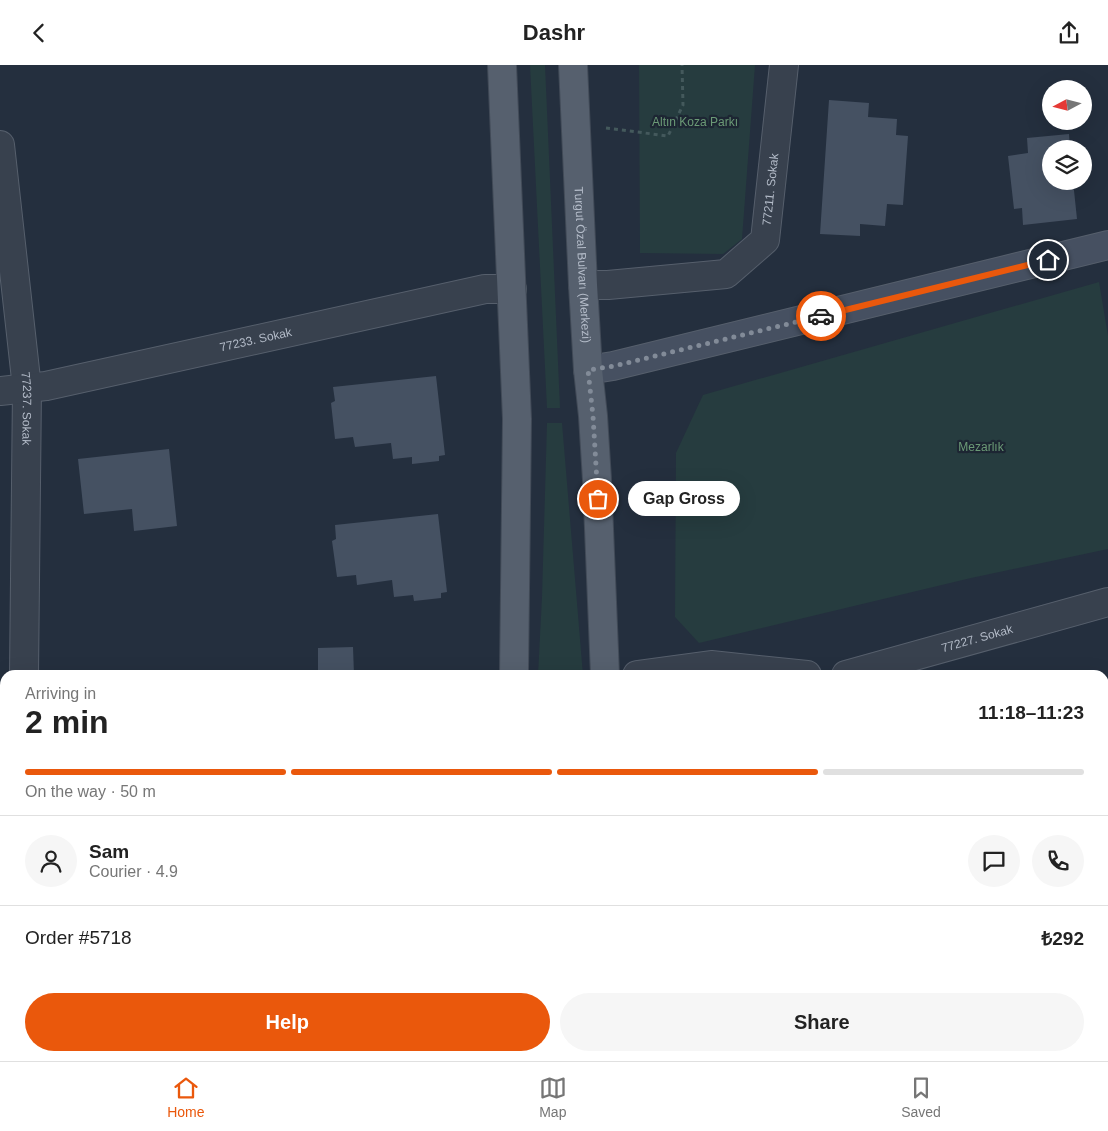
<!DOCTYPE html>
<html lang="en">
<head>
<meta charset="utf-8">
<style>
	body { margin:0; font-family:Helvetica,sans-serif; background:#f6f6f6; color:#222; height:100vh; display:flex; flex-direction:column; font-size:19px; white-space:nowrap }
	* { box-sizing:border-box; margin:0 }
	p { font-size:16px; color:#767676 }
	.icon { flex:none; width:28px; height:28px; fill:none; stroke:currentColor; stroke-width:2; stroke-linecap:round; stroke-linejoin:round }
	.map { position:relative; flex:1; overflow:hidden }
	.side { position:absolute; left:0px; top:605px; width:1109px; height:391px; display:flex; flex-direction:column; background:#fff; border-radius:15px 15px 0 0; box-shadow:0 5px 20px #0002 }
	.side>* { flex:none }
	.needle { width:32px; rotate:263deg }
	.tools { position:absolute; left:1042px; top:15px; display:grid; gap:10px }
	.tools a { display:grid; place-items:center; width:50px; height:50px; border-radius:50%; background:#fff; box-shadow:0 5px 20px #0002; font-size:25px }
	.pin { position:absolute; display:grid; place-items:center; width:42px; height:42px; color:#fff; margin:-21px; border:2px solid #fff; border-radius:50%; box-shadow:0 1px 5px #0007 }
	.courier { position:absolute; display:grid; place-items:center; width:50px; height:50px; margin:-25px; border:4px solid #ea580c; border-radius:50%; background:#fff; color:#222; box-shadow:0 1px 6px #0007 }
	.bubble { position:absolute; height:35px; border-radius:18px; background:#fff; box-shadow:0 5px 20px #0002; font-size:16px; font-weight:700; line-height:35px; text-align:center }
	.summary em { font-style:normal; font-weight:700 }
	.summary div { display:flex; flex-direction:column-reverse }
	.summary { display:flex; align-items:center; justify-content:space-between; height:85px; padding:0 25px }
	h1 { font-size:32px; font-weight:700; line-height:38px }
	.bar { display:grid; grid-template-columns:repeat(4,1fr); gap:8px 5px; align-content:center; height:60px; padding:0 25px }
	.bar i { height:6px; border-radius:4px; background:#e0e0e0 }
	.bar .on { background:#ea580c }
	.bar p { grid-column:span 4 }
	.line { display:flex; align-items:center; gap:12px; padding:0 25px; border-top:1px solid #e0e0e0 }
	.line div { flex:1 }
	.round { display:grid; place-items:center; flex:none; width:52px; height:52px; border-radius:26px; background:#f6f6f6 }
	.action { display:flex; gap:10px; margin-top:auto; padding:10px 25px }
	.action a { flex:1; height:58px; border-radius:30px; background:#ea580c; color:#fff; font-size:20px; font-weight:700; line-height:58px; text-align:center }
	.action a+a { background:#f6f6f6; color:#222 }
	header { display:flex; justify-content:space-between; align-items:center; height:65px; padding:0 25px; background:#fff; font-size:22px; font-weight:700 }
	.dock { display:flex; justify-content:space-around; align-items:center; height:70px; border-top:1px solid #e0e0e0; background:#fff; font-size:14px; color:#767676 }
	.dock a { display:grid; justify-items:center; gap:2px }
	.dock .on { color:#ea580c }
	.map>svg:first-child { display:block }
	.green { fill:#263c3f }
	.building { fill:#455162 }
	.lines { fill:none; stroke-linecap:round; stroke-linejoin:round }
	.street-casing { stroke:#565f6c; stroke-width:30 }
	.secondary-casing { stroke:#565f6c; stroke-width:30 }
	.primary-casing { stroke:#414a57; stroke-width:30 }
	.path { stroke:#44595c; stroke-width:3; stroke-dasharray:4 4; stroke-linecap:butt }
	.street { stroke:#38414e; stroke-width:28 }
	.secondary { stroke:#465061; stroke-width:28 }
	.primary { stroke:#56606e; stroke-width:28 }
	.rail-casing { stroke:#5a6575; stroke-width:5.5 }
	.rail { stroke:#1d2633; stroke-width:4; stroke-dasharray:11; stroke-linecap:butt }
	.done { stroke:#828b98; stroke-width:5; stroke-dasharray:0 9 }
	.route { stroke:#ea580c; stroke-width:6 }
	.labels { text-anchor:middle; stroke-width:4.5; stroke-linejoin:round; paint-order:stroke }
	.park-label { font-size:12px; fill:#6b9a76; stroke:#1d2633 }
	.street-label { font-size:12px; fill:#b4bcc9; stroke:#1d2633 }
</style>
</head>
<body>
<header><svg class="icon" aria-label="back" viewBox="0 0 24 24"><path d="M15 5l-7 7 7 7"/></svg>Dashr<svg class="icon" aria-label="share" viewBox="0 0 24 24"><path d="M12 15V3M7 8l5-5 5 5M5 13v7h14v-7"/></svg></header>
<div class="map">
<svg width="1108" height="996" viewBox="0 0 1108 996">
	<rect width="100%" height="100%" fill="#242f3e"/>
	<g class="green">
		<polygon points="530,0 545,0 560,343 547,343"/>
		<polygon points="639,0 755,0 742,174 723,189 640,188"/>
		<polygon points="1099,217 1108,271 1108,484 971,513 699,578 675,552 676,388 703,330"/>
		<polygon points="547,358 562,358 583,610 538,610 542,532"/>
	</g>
	<g class="building">
		<polygon points="829,35 869,38 868,52 897,54 896,70 908,71 903,140 887,139 885,161 860,159 860,171 820,169"/>
		<polygon points="1069,69 1070,84 1051,84 1051,116 1073,116 1077,154 1023,160 1022,143 1014,144 1008,91 1028,88 1027,73"/>
		<polygon points="436,311 445,390 439,391 439,396 412,399 412,392 393,394 391,378 355,382 353,372 335,374 331,338 335,336 333,322"/>
		<polygon points="169,384 177,461 134,466 132,444 84,449 78,394"/>
		<polygon points="438,449 447,527 441,528 441,533 414,536 413,530 394,532 392,515 357,520 356,510 337,512 332,476 336,474 335,460"/>
		<polygon points="353,582 354,610 318,610 318,583"/>
	</g>
	<g class="lines">
		<g class="street-casing">
			<g id="street">
				<path id="s1" d="M0,80l27,243 -3,287"/>
				<path id="s2" d="M583,220h25l118,-11 39,-34 19,-175"/>
				<path id="s3" d="M0,326l46,-5 439,-97h27"/>
				<polyline points="637,610 711,600 807,610"/>
				<path id="s4" d="M846,610l262,-73"/>
				<polyline points="0,742 5,742"/>
				<polyline points="24,991 24,996"/>
				<polyline points="945,991 946,996"/>
			</g>
		</g>
		<g class="secondary-casing">
			<polyline id="secondary" points="588,305 613,301 1108,180"/>
		</g>
		<g class="primary-casing">
			<g id="primary">
				<polyline points="502,0 517,354 514,610"/>
				<path id="s5" d="M573,0l10,220 5,85 5,46 4,64 8,195"/>
				<polyline points="502,996 503,991"/>
				<polyline points="602,996 602,991"/>
			</g>
		</g>
		<polyline class="path" points="606,63 668,71 683,40 682,0"/>
		<use href="#street" class="street"/>
		<use href="#secondary" class="secondary"/>
		<use href="#primary" class="primary"/>
		<g class="rail-casing">
			<g id="rail">
				<polyline points="566,996 567,991"/>
				<polyline points="594,996 594,991"/>
			</g>
		</g>
		<use href="#rail" class="rail"/>
	</g>
	<g class="lines">
		<polyline class="done" points="598,434 593,351 588,305 614,301 821,251"/>
		<polyline class="route" points="821,251 1048,195"/>
	</g>
	<g class="labels">
		<g class="park-label">
			<text x="695" y="61">Altın Koza Parkı</text>
			<text x="981" y="386">Mezarlık</text>
		</g>
		<g class="street-label">
			<text dy="4" stroke="none"><textPath href="#s2" startOffset="246">77211. Sokak</textPath></text>
			<text dy="4" stroke="none"><textPath href="#s5" startOffset="200">Turgut Özal Bulvarı (Merkezi)</textPath></text>
			<text dy="4" stroke="none"><textPath href="#s3" startOffset="261">77233. Sokak</textPath></text>
			<text dy="4" stroke="none"><textPath href="#s1" startOffset="265">77237. Sokak</textPath></text>
			<text dy="4" stroke="none"><textPath href="#s4" startOffset="136">77227. Sokak</textPath></text>
		</g>
	</g>
</svg>
<div class="tools">
<a><svg class="needle" viewBox="-14 -14 28 28"><path d="M0-13l5 13h-10z" fill="#e53935"/><path d="M0 13l5-13h-10z" fill="#767676"/></svg></a>
<a><svg class="icon" aria-label="layers" viewBox="0 0 24 24"><path d="M12 4l9 5-9 5-9-5zM3 14l9 5 9-5"/></svg></a>
</div>
<div class="pin" style="left:598px;top:434px;background:#ea580c"><svg class="icon" aria-label="bag" viewBox="0 0 24 24"><path d="M5 8h14l-1 12H6zM9 8a3 3 0 0 1 6 0"/></svg></div>
<div class="pin" style="left:1048px;top:195px;background:#1f2937"><svg class="icon" aria-label="home" viewBox="0 0 24 24"><path d="M3 11l9-7 9 7M6 9v11h12V9"/></svg></div>
<div class="courier" style="left:821px;top:251px"><svg class="icon" aria-label="car" viewBox="0 0 24 24"><path d="M5 17H2v-5l4-1 3-4h7l3 4 3 1v5h-3M9 17h6M6 11h13"/><circle cx="7" cy="17" r="2"/><circle cx="17" cy="17" r="2"/></svg></div>
<div class="bubble" style="left:628px;top:416px;width:112px">Gap Gross</div>
<section class="side">
<div class="summary"><div><h1>2 min</h1><p>Arriving in</p></div><em>11:18–11:23</em></div>
<div class="bar"><i class="on"></i><i class="on"></i><i class="on"></i><i></i><p>On the way · 50 m</p></div>
<div class="line" style="height:90px"><a class="round"><svg class="icon" aria-label="person" viewBox="0 0 24 24"><circle cx="12" cy="8" r="4"/><path d="M4 21q1-7 8-7t8 7"/></svg></a><div><b>Sam</b><p>Courier · 4.9</p></div><a class="round"><svg class="icon" aria-label="chat" viewBox="0 0 24 24"><path d="M4 5h16v11H9l-5 4z"/></svg></a><a class="round"><svg class="icon" aria-label="phone" viewBox="0 0 24 24"><path d="M5 4h4l2 5-3 2q2 4 5 5l2-3 5 2v4C11 20 4 13 5 4z"/></svg></a></div>
<div class="line" style="height:65px"><div>Order #5718</div><b>₺292</b></div>
<div class="action"><a>Help</a><a>Share</a></div>
</section>
</div>
<nav class="dock">
<a class="on"><svg class="icon" aria-label="home" viewBox="0 0 24 24"><path d="M3 11l9-7 9 7M6 9v11h12V9"/></svg>Home</a>
<a><svg class="icon" aria-label="map" viewBox="0 0 24 24"><path d="M3 6l6-2 6 2 6-2v14l-6 2-6-2-6 2zM9 4v14M15 6v14"/></svg>Map</a>
<a><svg class="icon" aria-label="saved" viewBox="0 0 24 24"><path d="M7 4h10v16l-5-4-5 4z"/></svg>Saved</a>
</nav>
</body>
</html>
